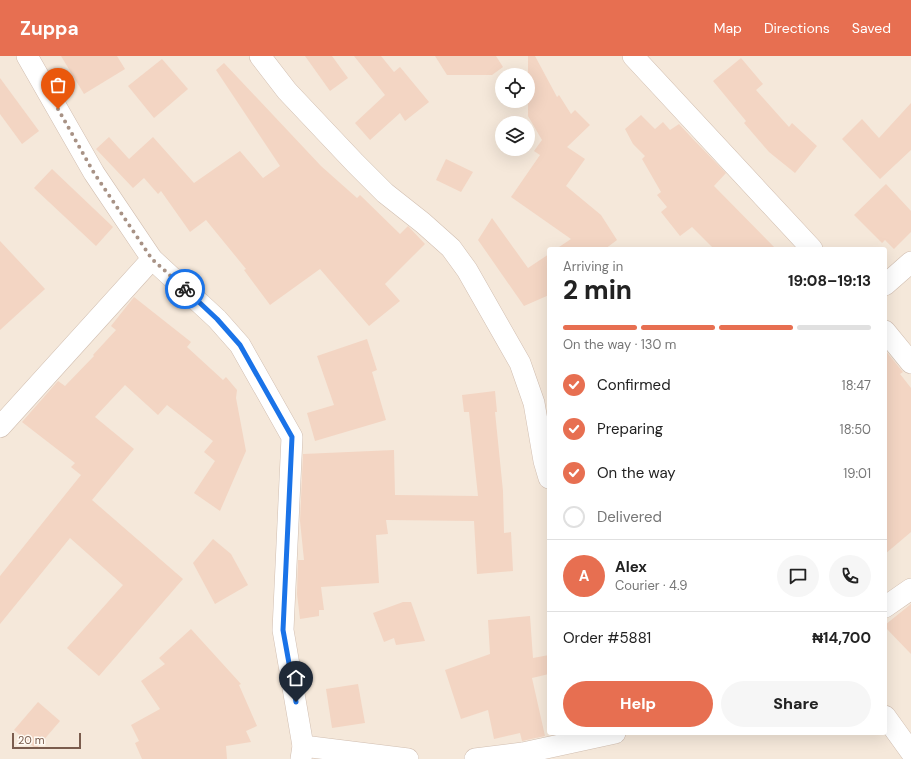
<!DOCTYPE html>
<html lang="en">
<head>
<meta charset="utf-8">
<style>
	body { margin:0; font-family:"DM Sans",sans-serif; background:#f6f6f6; color:#222; height:100vh; display:flex; flex-direction:column; font-size:15px; white-space:nowrap }
	* { box-sizing:border-box; margin:0 }
	p { font-size:13px; color:#767676 }
	.icon { flex:none; width:22px; height:22px; fill:none; stroke:currentColor; stroke-width:2; stroke-linecap:round; stroke-linejoin:round }
	.map { position:relative; flex:1; overflow:hidden }
	.sheet { position:absolute; left:547px; top:191px; width:340px; height:488px; display:flex; flex-direction:column; background:#fff; border-radius:4px; box-shadow:0 4px 16px #0002 }
	.sheet>* { flex:none }
	.controls { position:absolute; left:495px; top:12px; display:grid; gap:8px }
	.controls a { display:grid; place-items:center; width:40px; height:40px; border-radius:50%; background:#fff; box-shadow:0 4px 16px #0002; font-size:20px }
	.scale { position:absolute; left:12px; bottom:10px; width:69px; box-sizing:border-box; padding-left:4px; border:2px solid #7a5c4d; border-top:0; font-size:11px; line-height:14px; white-space:nowrap; color:#7a5c4d; -webkit-text-stroke:3px #fffaf3; paint-order:stroke }
	.pin { position:absolute; display:grid; place-items:center; width:34px; height:34px; color:#fff; margin:-41px -17px; border-radius:50% 50% 50% 0; rotate:-45deg; box-shadow:0 0 4px #0007 }
	.pin .icon { rotate:45deg }
	.courier { position:absolute; display:grid; place-items:center; width:40px; height:40px; margin:-20px; border:3px solid #1a73e8; border-radius:50%; background:#fff; color:#222; box-shadow:0 1px 5px #0007 }
	.head em { font-style:normal; font-weight:800 }
	.head div { display:flex; flex-direction:column-reverse }
	.head { display:flex; align-items:center; justify-content:space-between; height:68px; padding:0 16px }
	h1 { font-size:26px; font-weight:800; line-height:30px }
	.bar { display:grid; grid-template-columns:repeat(4,1fr); gap:6px 4px; align-content:center; height:48px; padding:0 16px }
	.bar i { height:5px; border-radius:3px; background:#e0e0e0 }
	.bar .selected { background:#e76f51 }
	.bar p { grid-column:span 4 }
	.line { display:flex; align-items:center; gap:10px; padding:0 16px; border-top:1px solid #e0e0e0 }
	.line div { flex:1 }
	.round { display:grid; place-items:center; flex:none; width:42px; height:42px; border-radius:21px; background:#f6f6f6 }
	ol { padding:0 16px; list-style:none }
	li { display:flex; align-items:center; gap:12px; height:44px }
	li p { margin-inline-start:auto }
	li .icon { padding:4px; border-radius:50%; background:#e76f51; color:#fff; stroke-width:4 }
	li:last-child { color:#767676 }
	li i { width:22px; height:22px; border:2px solid #e0e0e0; border-radius:50% }
	.button { display:flex; gap:8px; margin-top:auto; padding:8px 16px }
	.button a { flex:1; height:46px; border-radius:24px; background:#e76f51; color:#fff; font-size:16px; font-weight:800; line-height:46px; text-align:center }
	.button a+a { background:#f6f6f6; color:#222 }
	header { display:flex; align-items:center; gap:24px; box-sizing:border-box; height:56px; padding:0 20px; background:#e76f51; color:#fff }
	header strong { font-size:19px }
	nav { display:flex; gap:22px; margin-inline-start:auto; font-size:14px }
	.map>svg:first-child { display:block }
	.residential { fill:#f5e8da; fill-rule:evenodd }
	.building { fill:#f3d5c3 }
	.lines { fill:none; stroke-linecap:round; stroke-linejoin:round }
	.street-casing { stroke:#d1beb0; stroke-width:22 }
	.street { stroke:#fff; stroke-width:21 }
	.done { stroke:#a89285; stroke-width:4; stroke-dasharray:0 7.2 }
	.route { stroke:#1a73e8; stroke-width:5 }
</style>
</head>
<body>
<header>
<strong>Zuppa</strong>
<nav><a>Map</a><a>Directions</a><a>Saved</a></nav>
</header>
<div class="map">
<svg width="911" height="703" viewBox="0 0 911 703">
	<rect width="100%" height="100%" fill="#fdf6ec"/>
	<path class="residential" d="M0,0h911v703h-911zM502,19h26v26h-26zM502,67h26v26h-26zM549,193h336v484h-336z"/>
	<g class="building">
		<polygon points="61,0 117,0 125,13 84,38"/>
		<polygon points="305,0 332,0 348,22 330,35"/>
		<polygon points="354,0 381,0 394,16 400,11 429,46 405,65 400,57 370,84 355,67 385,39"/>
		<polygon points="435,0 496,0 503,11 492,19 447,19"/>
		<polygon points="528,0 535,0 557,41 559,39 571,58 575,54 590,69 567,91 585,103 566,130 601,159 617,184 605,193 556,193 571,183 511,141 540,99 534,95 542,84 528,60"/>
		<polygon points="741,2 763,28 756,34 789,71 792,67 817,90 795,117 769,96 744,67 746,65 713,25"/>
		<polygon points="162,3 188,33 154,62 128,30"/>
		<polygon points="224,7 321,110 357,142 360,139 400,178 408,170 425,188 385,228 400,245 369,270 320,213 270,249 244,214 246,213 206,164 190,176 161,135 158,138 144,122 133,132 96,93 109,81 129,103 153,81 194,127 240,95 263,122 280,110 216,14"/>
		<polygon points="0,22 39,75 22,88 0,58"/>
		<polygon points="911,47 911,94 880,123 842,83 862,63 879,82"/>
		<polygon points="641,59 655,73 663,66 670,74 679,68 692,82 726,117 714,130 776,193 714,193 692,171 680,180 661,156 667,151 657,139 661,136 642,103 645,100 633,88 625,73"/>
		<polygon points="446,103 473,116 461,136 436,124"/>
		<polygon points="52,113 113,171 96,190 34,132"/>
		<polygon points="886,128 911,155 911,176 894,193 885,184 882,187 854,159"/>
		<polygon points="492,162 528,212 549,198 549,239 524,250 478,184"/>
		<polygon points="0,185 45,233 0,274"/>
		<polygon points="134,241 191,286 187,291 223,324 226,321 237,334 236,342 246,395 220,455 194,437 215,405 204,396 213,385 167,349 158,359 125,329 95,361 134,393 92,444 183,523 99,620 67,592 123,529 70,482 0,568 0,520 81,419 71,411 75,407 22,366 58,325 65,330 94,300 93,299 116,274 111,270"/>
		<polygon points="367,283 377,314 372,316 386,364 315,385 307,357 334,349 317,300"/>
		<polygon points="885,294 903,316 900,318 911,332 911,476 885,498"/>
		<polygon points="495,335 497,356 495,356 503,435 504,477 511,476 513,515 477,518 474,465 386,464 388,478 376,479 379,527 321,531 324,554 319,554 319,560 300,563 297,538 298,504 304,504 300,465 303,398 394,394 395,439 478,440 469,356 464,356 462,339"/>
		<polygon points="213,483 231,498 248,529 215,548 193,507"/>
		<polygon points="403,546 411,546 425,585 396,589 394,582 384,586 373,557"/>
		<polygon points="911,548 911,598 885,571 885,569"/>
		<polygon points="530,560 533,602 549,599 549,618 532,622 545,680 522,685 520,677 494,683 488,654 461,663 445,614 490,598 488,564"/>
		<polygon points="191,573 241,628 239,629 257,670 246,675 251,686 226,690 227,703 142,703 135,687 139,685 131,669 160,653 141,625 165,608 159,602"/>
		<polygon points="358,628 365,667 332,672 326,633"/>
		<polygon points="38,646 60,665 36,693 14,674"/>
	</g>
	<g class="lines">
		<g class="street-casing">
			<g id="street">
				<polyline points="27,0 94,117 152,203 217,263 240,289 292,381 283,574 303,690 301,703"/>
				<polyline points="260,0 287,35 355,107 385,137 423,167 451,192 467,214 520,307 534,347 544,405 549,422"/>
				<polyline points="633,0 812,193"/>
				<polyline points="885,229 911,206"/>
				<polyline points="885,275 911,307"/>
				<polyline points="0,371 152,203"/>
				<polyline points="885,551 911,533"/>
				<polyline points="885,660 911,696"/>
				<polyline points="303,690 408,703"/>
				<polyline points="475,703 523,697 615,677"/>
			</g>
		</g>
		<use href="#street" class="street"/>
	</g>
	<g class="lines">
		<polyline class="done" points="58,53 94,117 152,203 185,233"/>
		<polyline class="route" points="185,233 217,263 240,289 292,381 283,574 296,646"/>
	</g>
</svg>
<div class="controls">
<a><svg class="icon" aria-label="locate" viewBox="0 0 24 24"><circle cx="12" cy="12" r="6"/><path d="M12 2v4M12 18v4M2 12h4M18 12h4"/></svg></a>
<a><svg class="icon" aria-label="layers" viewBox="0 0 24 24"><path d="M12 4l9 5-9 5-9-5zM3 14l9 5 9-5"/></svg></a>
</div>
<div class="scale">20 m</div>
<div class="pin" style="left:58px;top:53px;background:#ea580c"><svg class="icon" aria-label="bag" viewBox="0 0 24 24"><path d="M5 8h14l-1 12H6zM9 8a3 3 0 0 1 6 0"/></svg></div>
<div class="pin" style="left:296px;top:646px;background:#1f2937"><svg class="icon" aria-label="home" viewBox="0 0 24 24"><path d="M3 11l9-7 9 7M6 9v11h12V9"/></svg></div>
<div class="courier" style="left:185px;top:233px"><svg class="icon" aria-label="bike" viewBox="0 0 24 24"><circle cx="6" cy="16" r="4"/><circle cx="18" cy="16" r="4"/><path d="M6 16l4-8h5l3 8M10 8l3 8H6M13 5h3"/></svg></div>
<section class="sheet">
<div class="head"><div><h1>2 min</h1><p>Arriving in</p></div><em>19:08–19:13</em></div>
<div class="bar"><i class="selected"></i><i class="selected"></i><i class="selected"></i><i></i><p>On the way · 130 m</p></div>
<ol>
<li><svg class="icon" aria-label="check" viewBox="0 0 24 24"><path d="M5 12l5 5 9-10"/></svg>Confirmed<p>18:47</p></li>
<li><svg class="icon" aria-label="check" viewBox="0 0 24 24"><path d="M5 12l5 5 9-10"/></svg>Preparing<p>18:50</p></li>
<li><svg class="icon" aria-label="check" viewBox="0 0 24 24"><path d="M5 12l5 5 9-10"/></svg>On the way<p>19:01</p></li>
<li><i></i>Delivered</li>
</ol>
<div class="line" style="height:72px"><b class="round" style="background:#e76f51;color:#fff">A</b><div><b>Alex</b><p>Courier · 4.9</p></div><a class="round"><svg class="icon" aria-label="chat" viewBox="0 0 24 24"><path d="M4 5h16v11H9l-5 4z"/></svg></a><a class="round"><svg class="icon" aria-label="phone" viewBox="0 0 24 24"><path d="M5 4h4l2 5-3 2q2 4 5 5l2-3 5 2v4C11 20 4 13 5 4z"/></svg></a></div>
<div class="line" style="height:52px"><div>Order #5881</div><b>₦14,700</b></div>
<div class="button"><a>Help</a><a>Share</a></div>
</section>
</div>
</body>
</html>
